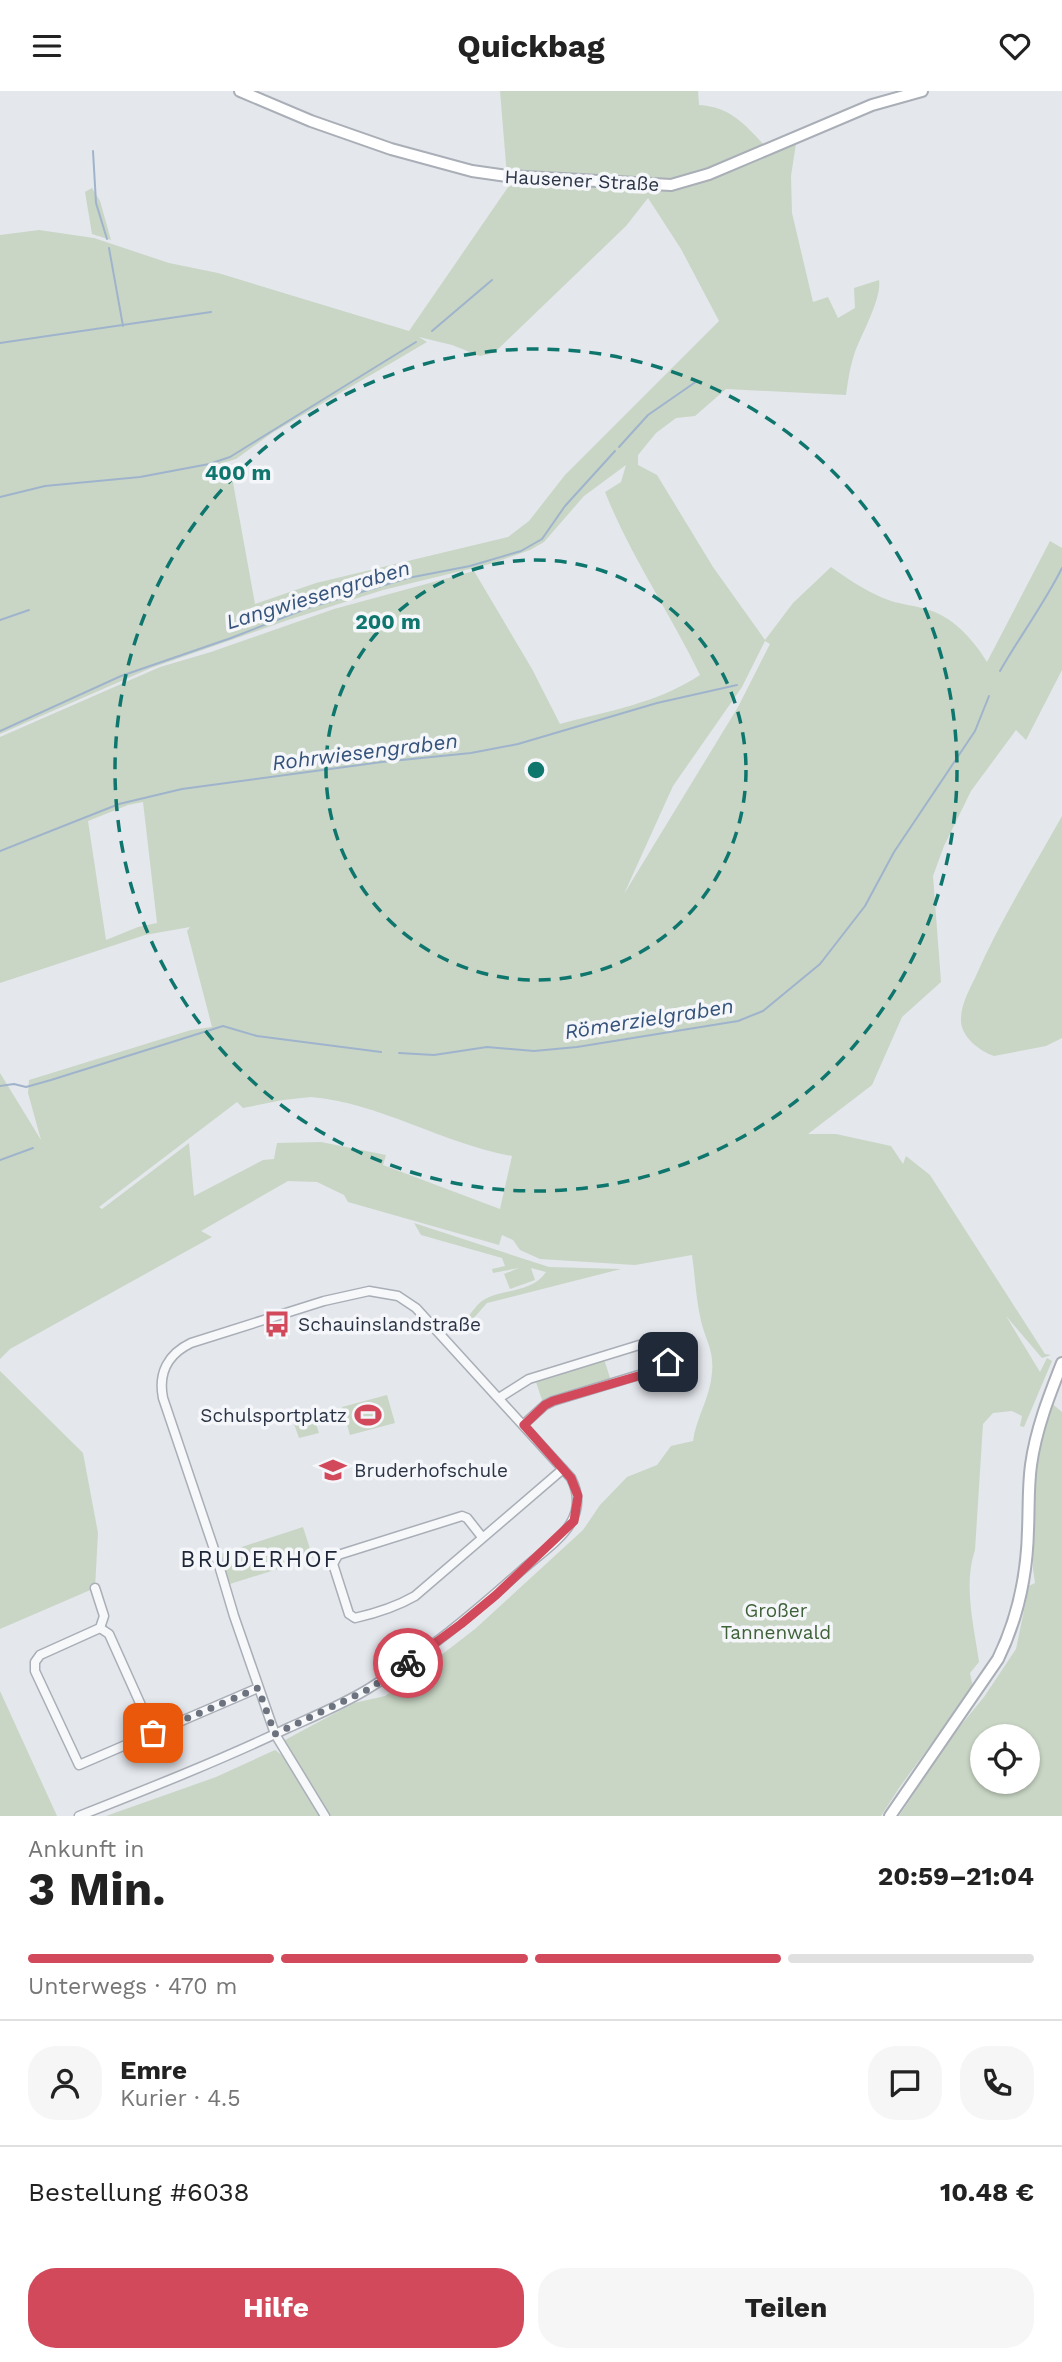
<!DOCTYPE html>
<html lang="de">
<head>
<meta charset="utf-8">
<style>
	body { margin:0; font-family:"Work Sans",sans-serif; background:#f6f6f6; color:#222; height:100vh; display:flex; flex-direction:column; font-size:26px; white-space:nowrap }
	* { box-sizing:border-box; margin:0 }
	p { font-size:23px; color:#767676 }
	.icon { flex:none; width:38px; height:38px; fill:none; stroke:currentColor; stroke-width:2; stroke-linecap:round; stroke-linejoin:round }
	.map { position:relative; height:1725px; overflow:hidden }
	.side { display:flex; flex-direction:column; background:#fff; flex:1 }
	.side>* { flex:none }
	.tools { position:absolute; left:970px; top:1633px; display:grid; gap:14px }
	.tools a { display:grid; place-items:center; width:70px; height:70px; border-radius:50%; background:#fff; box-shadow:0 2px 5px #0004; font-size:35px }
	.pin { position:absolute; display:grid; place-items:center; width:60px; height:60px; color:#fff; margin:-30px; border-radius:14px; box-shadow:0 4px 10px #0006 }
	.courier { position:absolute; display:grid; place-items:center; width:70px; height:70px; margin:-35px; border:5px solid #d1495b; border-radius:50%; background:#fff; color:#222; box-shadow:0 2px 9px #0007 }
	.overview em { font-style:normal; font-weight:700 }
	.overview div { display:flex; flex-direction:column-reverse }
	.overview { display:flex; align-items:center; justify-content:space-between; height:119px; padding:0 28px }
	h1 { font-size:46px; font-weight:700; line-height:52px }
	.bar { display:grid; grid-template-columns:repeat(4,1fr); gap:10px 7px; align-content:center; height:84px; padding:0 28px }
	.bar i { height:9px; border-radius:5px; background:#e0e0e0 }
	.bar .current { background:#d1495b }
	.bar p { grid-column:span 4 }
	.line { display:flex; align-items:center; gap:18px; padding:0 28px; border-top:2px solid #e0e0e0 }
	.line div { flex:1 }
	.round { display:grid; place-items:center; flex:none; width:74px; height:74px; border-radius:28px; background:#f6f6f6 }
	.primary-button { display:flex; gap:14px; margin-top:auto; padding:14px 28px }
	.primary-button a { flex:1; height:80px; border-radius:28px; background:#d1495b; color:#fff; font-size:28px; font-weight:700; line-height:80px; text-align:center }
	.primary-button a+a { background:#f6f6f6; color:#222 }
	header { display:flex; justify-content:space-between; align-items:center; height:91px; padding:0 28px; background:#fff; font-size:32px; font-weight:700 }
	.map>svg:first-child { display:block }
	.green { fill:#c9d6c5; fill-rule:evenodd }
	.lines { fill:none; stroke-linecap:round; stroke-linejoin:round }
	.stream { stroke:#9fb4cc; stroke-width:2 }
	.street-casing { stroke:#a9aeb7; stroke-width:11 }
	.secondary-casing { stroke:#a9aeb7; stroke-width:14 }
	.street { stroke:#f7f8fa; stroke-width:8 }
	.secondary { stroke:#fff; stroke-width:10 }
	.done { stroke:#6c737f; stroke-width:7; stroke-dasharray:0 12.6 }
	.route { stroke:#d1495b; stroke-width:9 }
	.ring { fill:none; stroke:#0f766e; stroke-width:3.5; stroke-dasharray:12 9 }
	.labels { text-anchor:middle; stroke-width:7; stroke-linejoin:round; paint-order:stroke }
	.street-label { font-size:19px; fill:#2b3445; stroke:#f4f6f9 }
	.poi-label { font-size:19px; fill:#2b3445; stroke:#f4f6f9; text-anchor:start }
	.park-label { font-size:19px; fill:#3f6138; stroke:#f4f6f9 }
	.water-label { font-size:21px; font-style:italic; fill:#34527a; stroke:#f4f6f9 }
	.quarter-label { font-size:23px; letter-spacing:2px; fill:#1d2536; stroke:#f4f6f9 }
	.centre { fill:#0f766e; stroke:#f4f6f9; stroke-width:3.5 }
	.ring-label { font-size:21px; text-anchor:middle; font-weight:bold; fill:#0f766e; stroke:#f4f6f9; stroke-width:7; stroke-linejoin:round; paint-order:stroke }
</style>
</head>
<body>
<header><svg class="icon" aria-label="menu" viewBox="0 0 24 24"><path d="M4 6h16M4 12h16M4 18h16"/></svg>Quickbag<svg class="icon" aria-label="heart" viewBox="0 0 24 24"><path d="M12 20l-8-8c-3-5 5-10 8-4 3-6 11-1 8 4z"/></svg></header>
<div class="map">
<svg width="1062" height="1725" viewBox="0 0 1062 1725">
	<rect width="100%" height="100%" fill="#e4e7ec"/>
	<g class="green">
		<path d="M500,0h198l1,14c33,2 47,21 69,44l29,-12 -6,39 1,37 21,89 15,-5 10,21 17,-10 -1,-20 25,-8c3,18 -17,53 -24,72 -5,14 -7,29 -9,43l-120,-6 -31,27 -19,2 -20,15 -18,22v10l19,10 56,92 52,73 28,-37 38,-36c17,12 33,23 52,31 16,7 33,7 49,13 23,8 43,31 55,51l63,-121 12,7v122l-36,70 -10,-10 -45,61 -27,55 -11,30 8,106 -39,35 -30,68 -64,49h28l55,12 12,18 3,-8 24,19 115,179 6,1 -9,3 -36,-42 34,56 7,-14 5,3 -28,66 -4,-1 2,-10 -10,-5 -19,2 -10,11 -8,126c-12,35 -1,76 4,112l-9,11 3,14 -74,101 -18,28h-553l-42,-71 -1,-5 69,-37 31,-7 50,-31 1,-6 39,-30 108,-99 17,-25 27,-28 30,-12 14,-19 22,-5c3,-23 17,-43 19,-68 2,-24 -6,-31 -11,-52 -5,-21 -6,-45 -9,-66l-57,10 -95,-6 -20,-9 -7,-10 -11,-5 -3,10 -151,-43 -4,-7 -27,-13 -29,-1 -87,50 11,6 -202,112 -10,10v-286l41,67 -13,-47 1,-13 162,-50 21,-3 -25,-96 3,-4 -45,8 -145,48v-246l160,-70 51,-15 123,-43 140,-38 58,98 28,55c48,-13 98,-21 140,-49 -30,-62 -70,-120 -95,-183l16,-10 5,-17 -42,31 -40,46 -14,8 -40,14 -107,26 -95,30 -137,48 -151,66v-499l39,-5 55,8 75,25 49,10 191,58 106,-154 -8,-1zM648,107l33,51 38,72 -154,154 -36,46 -21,16 -192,46 -61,21 -25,-138 -14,-1 20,-6 36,-26 155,-91 -8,-5 33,8 28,11 14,-3 132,-127zM765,550l5,3 -32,63 -114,187 49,-108 69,-99zM143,711l14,121 -19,4 -32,13 -18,-119 40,-16zM311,1006c70,6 132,47 201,59l-12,53 -117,-44 3,-10 -65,-13 -44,1 -3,16 -11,1 -69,36 -5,-53 -87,66 -3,-2 138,-105 6,6 40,-8z"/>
		<polygon points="92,97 100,110 111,149 92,143 85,101"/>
		<path d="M1062,725v222l-16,8 -52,10c-15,-5 -34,-20 -33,-37 0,-14 8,-29 14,-41 24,-56 57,-108 87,-162z"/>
		<path d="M414,1132l135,44 72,2 -134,34 -15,17 -5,-2c6,-7 11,-16 20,-20 19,-9 46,-6 59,-26l-15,-4 4,12 -25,9 -6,-15 15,-6 -26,5 -1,-4 13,-3 -3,-8 -81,-23z"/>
		<polygon points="604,1268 611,1290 542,1309 536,1291"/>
		<polygon points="0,1280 83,1362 98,1442 95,1497 0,1538"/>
		<polygon points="387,1304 395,1332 350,1344 342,1316"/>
		<path d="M1050,1311l12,10v404h-163l53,-80 32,-39 32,-48 13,-63 6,-3 -2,-14 1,-100 3,-20zM982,1645h45v45h-45z"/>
		<polygon points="313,1324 319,1342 299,1347 293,1330"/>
		<polygon points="303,1436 313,1467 230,1493 220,1463"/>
		<polygon points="0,1600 52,1714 57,1725 0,1725"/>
		<path d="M275,1659c17,10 34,48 45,66h-214l110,-39z"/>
	</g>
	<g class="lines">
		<g class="stream">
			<polyline points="93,60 96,112 107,148"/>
			<polyline points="109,157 123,235"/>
			<polyline points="432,240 492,189"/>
			<polyline points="0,252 211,221"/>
			<polyline points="619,356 648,324 697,290"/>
			<polyline points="0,406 45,395 140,386 209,373 230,366 416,251"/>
			<polyline points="0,529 29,519"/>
			<path d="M1000,580c20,-35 44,-67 62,-103"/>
			<polyline points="0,640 121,585 231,547 308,517 408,487 470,475 521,460 542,448 565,415 615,360"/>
			<polyline points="0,760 119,713 182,698 382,671 471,662 518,653 657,612 737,594"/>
			<polyline points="399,962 434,964 487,956 534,960 577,956 738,930 763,920 820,873 865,815 894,761 975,640 989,605"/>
			<polyline points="0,995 14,993 26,996 51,989 223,935 257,945 381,961"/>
			<polyline points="0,1069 33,1057"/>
		</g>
		<g class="street-casing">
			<g id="street">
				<polyline points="499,1307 529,1288 662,1247 668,1267 665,1276 553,1310 545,1314 524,1333"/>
				<path d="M482,1446l-15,-19 -5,-2 -124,39 -5,9 16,50 6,4c22,-5 41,-11 60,-22l148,-127"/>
				<polyline points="95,1497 104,1525 100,1537 40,1564 35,1571 35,1580 79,1674 258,1597"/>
				<polyline points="100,1537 109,1543 153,1641"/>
				<path d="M79,1725c71,-28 142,-56 211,-89 27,-12 56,-24 81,-40 55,-34 103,-74 151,-117 29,-26 71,-49 49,-92l-155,-170 -18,-12 -29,-5 -45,10 -133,42c-23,11 -33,30 -28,55l52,154 19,64 41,118 50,82"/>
			</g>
		</g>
		<g class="secondary-casing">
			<g id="secondary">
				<polyline points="240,0 311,30 391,58 472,80 507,85 671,94 709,83 872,14 922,0"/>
				<path d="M890,1725l108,-157c20,-41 29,-83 30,-129 1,-22 0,-43 3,-65 5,-36 18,-69 31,-102"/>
			</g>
		</g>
		<use href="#street" class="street"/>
		<use href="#secondary" class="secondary"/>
	</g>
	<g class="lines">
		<polyline class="done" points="153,1642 258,1597 275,1643 369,1598 408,1572"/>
		<polyline class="route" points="408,1572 461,1533 496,1504 574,1430 578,1405 571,1387 524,1334 545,1314 553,1310 662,1278 668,1271"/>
	</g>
	<g class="ring">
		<circle cx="536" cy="679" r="210"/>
		<circle cx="536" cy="679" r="421"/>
	</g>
	<defs>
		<g id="bus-bare" transform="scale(2.1)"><path d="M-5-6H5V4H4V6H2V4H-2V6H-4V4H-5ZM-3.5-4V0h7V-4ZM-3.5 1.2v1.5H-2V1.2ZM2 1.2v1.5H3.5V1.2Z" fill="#d1495b" stroke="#f4f6f9" stroke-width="2.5" paint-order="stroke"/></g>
		<g id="stadium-bare" transform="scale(2.1)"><path d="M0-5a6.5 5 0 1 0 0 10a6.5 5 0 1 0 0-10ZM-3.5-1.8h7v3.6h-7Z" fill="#d1495b" stroke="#f4f6f9" stroke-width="2.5" paint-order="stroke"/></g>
		<g id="school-bare" transform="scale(2.1)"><path d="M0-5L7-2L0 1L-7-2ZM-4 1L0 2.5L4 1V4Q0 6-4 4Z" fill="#d1495b" stroke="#f4f6f9" stroke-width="2.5" paint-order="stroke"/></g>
	</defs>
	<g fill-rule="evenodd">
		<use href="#bus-bare" x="277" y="1233"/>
		<use href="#stadium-bare" x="368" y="1324"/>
		<use href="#school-bare" x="333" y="1379"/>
	</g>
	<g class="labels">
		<g class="street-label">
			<text transform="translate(582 89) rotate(3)" y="7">Hausener Straße</text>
		</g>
		<g class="poi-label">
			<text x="298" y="1240">Schauinslandstraße</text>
			<text x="347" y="1331" text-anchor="end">Schulsportplatz</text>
			<text x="354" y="1386">Bruderhofschule</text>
		</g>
		<g class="park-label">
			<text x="776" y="1526">Großer<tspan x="776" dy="22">Tannenwald</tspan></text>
		</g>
		<g class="water-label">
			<text transform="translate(318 504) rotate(-17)" y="7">Langwiesengraben</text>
			<text transform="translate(365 661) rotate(-7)" y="7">Rohrwiesengraben</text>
			<text transform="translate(649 928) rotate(-9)" y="7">Römerzielgraben</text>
		</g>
		<g class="quarter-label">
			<text x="260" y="1476">BRUDERHOF</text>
		</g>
	</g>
	<circle cx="536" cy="679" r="10" class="centre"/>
	<g class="ring-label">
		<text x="238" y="389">400 m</text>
		<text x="388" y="538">200 m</text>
	</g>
</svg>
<div class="tools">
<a><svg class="icon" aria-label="locate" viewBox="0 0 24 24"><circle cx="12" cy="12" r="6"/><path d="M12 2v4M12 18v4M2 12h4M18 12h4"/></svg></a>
</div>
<div class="pin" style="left:153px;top:1642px;background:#ea580c"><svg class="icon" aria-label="bag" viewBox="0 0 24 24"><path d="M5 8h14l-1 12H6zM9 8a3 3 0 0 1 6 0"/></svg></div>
<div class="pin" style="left:668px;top:1271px;background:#1f2937"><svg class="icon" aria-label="home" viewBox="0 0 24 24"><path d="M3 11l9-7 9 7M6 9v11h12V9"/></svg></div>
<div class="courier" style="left:408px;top:1572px"><svg class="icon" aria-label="bike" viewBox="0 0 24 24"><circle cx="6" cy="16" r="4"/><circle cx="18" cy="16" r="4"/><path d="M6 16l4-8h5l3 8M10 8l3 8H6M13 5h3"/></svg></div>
</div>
<section class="side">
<div class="overview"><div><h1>3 Min.</h1><p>Ankunft in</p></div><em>20:59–21:04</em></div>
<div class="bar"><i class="current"></i><i class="current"></i><i class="current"></i><i></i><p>Unterwegs · 470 m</p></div>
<div class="line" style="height:126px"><a class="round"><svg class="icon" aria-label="person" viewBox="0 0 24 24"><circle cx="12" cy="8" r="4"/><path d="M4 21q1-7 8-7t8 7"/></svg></a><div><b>Emre</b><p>Kurier · 4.5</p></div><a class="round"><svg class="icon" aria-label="chat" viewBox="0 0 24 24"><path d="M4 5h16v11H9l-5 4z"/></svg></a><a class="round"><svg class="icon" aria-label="phone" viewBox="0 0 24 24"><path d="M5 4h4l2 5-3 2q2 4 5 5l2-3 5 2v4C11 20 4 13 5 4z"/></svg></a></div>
<div class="line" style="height:91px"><div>Bestellung #6038</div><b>10.48 €</b></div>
<div class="primary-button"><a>Hilfe</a><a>Teilen</a></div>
</section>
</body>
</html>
